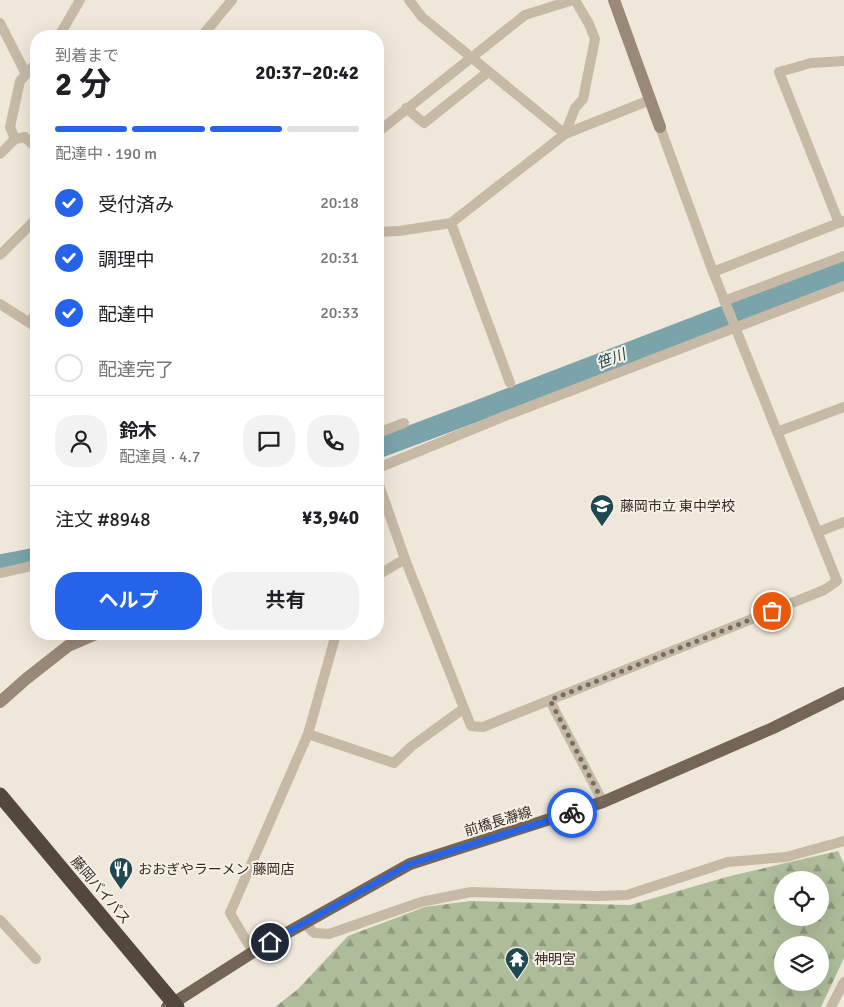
<!DOCTYPE html>
<html lang="ja">
<head>
<meta charset="utf-8">
<style>
	body { margin:0; font-family:Signika,"Noto Sans JP",sans-serif; background:#f2f2f2; color:#202124; height:100vh; display:flex; flex-direction:column; font-size:19px; white-space:nowrap }
	* { box-sizing:border-box; margin:0 }
	p { font-size:16px; color:#757577 }
	.icon { flex:none; width:28px; height:28px; fill:none; stroke:currentColor; stroke-width:2; stroke-linecap:round; stroke-linejoin:round }
	.map { position:relative; flex:1; overflow:hidden }
	.sheet { position:absolute; left:30px; top:30px; width:354px; height:610px; display:flex; flex-direction:column; background:#fff; border-radius:20px; box-shadow:0 5px 20px #0002 }
	.sheet>* { flex:none }
	.buttons { position:absolute; left:774px; top:871px; display:grid; gap:10px }
	.buttons a { display:grid; place-items:center; width:55px; height:55px; border-radius:50%; background:#fff; box-shadow:0 5px 20px #0002; font-size:25px }
	.pin { position:absolute; display:grid; place-items:center; width:42px; height:42px; color:#fff; margin:-21px; border:2px solid #fff; border-radius:50%; box-shadow:0 1px 5px #0007 }
	.courier { position:absolute; display:grid; place-items:center; width:50px; height:50px; margin:-25px; border:4px solid #2563eb; border-radius:50%; background:#fff; color:#222; box-shadow:0 1px 6px #0007 }
	.head em { font-style:normal; font-weight:700 }
	.head div { display:flex; flex-direction:column-reverse }
	.head { display:flex; align-items:center; justify-content:space-between; height:85px; padding:0 25px }
	h1 { font-size:32px; font-weight:700; line-height:38px }
	.bar { display:grid; grid-template-columns:repeat(4,1fr); gap:8px 5px; align-content:center; height:60px; padding:0 25px }
	.bar i { height:6px; border-radius:4px; background:#e0e0e0 }
	.bar .on { background:#2563eb }
	.bar p { grid-column:span 4 }
	.line { display:flex; align-items:center; gap:12px; padding:0 25px; border-top:1px solid #e0e0e0 }
	.line div { flex:1 }
	.round { display:grid; place-items:center; flex:none; width:52px; height:52px; border-radius:20px; background:#f2f2f2 }
	ol { padding:0 25px; list-style:none }
	li { display:flex; align-items:center; gap:15px; height:55px }
	li p { margin-inline-start:auto }
	li .icon { padding:5px; border-radius:50%; background:#2563eb; color:#fff; stroke-width:4 }
	li:last-child { color:#757577 }
	li i { width:28px; height:28px; border:2px solid #e0e0e0; border-radius:50% }
	.button { display:flex; gap:10px; margin-top:auto; padding:10px 25px }
	.button a { flex:1; height:58px; border-radius:20px; background:#2563eb; color:#fff; font-size:20px; font-weight:700; line-height:58px; text-align:center }
	.button a+a { background:#f2f2f2; color:#202124 }
	.map>svg:first-child { display:block }
	.forest { fill:url(#forest-firs); fill-rule:evenodd }
	.lines { fill:none; stroke-linecap:round; stroke-linejoin:round }
	.river { stroke:#7aa3aa; stroke-width:21 }
	.street { stroke:#c6b9a6; stroke-width:10 }
	.secondary { stroke:#9a8878; stroke-width:12 }
	.primary { stroke:#746558; stroke-width:12 }
	.highway { stroke:#53473e; stroke-width:15 }
	.done { stroke:#756d65; stroke-width:5; stroke-dasharray:0 9 }
	.route { stroke:#2563eb; stroke-width:6 }
	.labels { text-anchor:middle; stroke-width:4; stroke-linejoin:round; paint-order:stroke }
	.poi-label { font-size:14px; fill:#332c26; stroke:#f7f1e5; text-anchor:start }
	.street-label { font-size:14px; fill:#332c26; stroke:#f7f1e5 }
	.water-label { font-size:15px; font-style:italic; fill:#1f4851; stroke:#f7f1e5 }
</style>
</head>
<body>
<div class="map">
<svg width="844" height="1007" viewBox="0 0 844 1007">
	<defs>
		<pattern id="forest-firs" width="22" height="20" patternUnits="userSpaceOnUse" patternTransform="scale(1.25)"><rect width="22" height="20" fill="#adbd9a"/><path d="M5 1l3.5 6h-7zM16 11l3.5 6h-7z" fill="#8d9a7d"/></pattern>
	</defs>
	<rect width="100%" height="100%" fill="#efe7d9"/>
	<path class="forest" d="M838,851l6,13v94l-23,49h-546l23,-18 50,-53 77,-29 45,-6 160,4 100,-29zM782,880h38v38h-38zM782,945h38v37h-38z"/>
	<g class="lines">
		<g class="river">
			<polyline points="378,448 477,411 844,270"/>
			<polyline points="0,565 36,558"/>
		</g>
		<g class="street">
			<polyline points="409,0 422,17 565,134 650,100"/>
			<polyline points="0,23 26,74"/>
			<polyline points="59,36 80,0"/>
			<polyline points="202,36 232,0"/>
			<polyline points="406,108 424,123 488,72"/>
			<polyline points="378,132 525,15 573,0"/>
			<polyline points="15,139 25,137 36,148"/>
			<polyline points="0,154 15,139 10,127 20,81 36,63"/>
			<polyline points="451,223 510,383"/>
			<polyline points="839,223 779,72 811,63 844,61"/>
			<polyline points="378,232 399,231 451,223 565,134 575,108 583,99 595,39 589,24 575,0"/>
			<polyline points="0,255 36,219"/>
			<polyline points="713,272 844,221"/>
			<polyline points="724,301 844,256"/>
			<polyline points="0,304 36,327"/>
			<polyline points="29,322 36,314"/>
			<polyline points="777,432 844,407"/>
			<polyline points="378,433 404,423"/>
			<polyline points="378,468 505,416 844,286"/>
			<polyline points="378,482 405,559 471,726 483,727 824,590 837,581 713,272 660,127"/>
			<polyline points="818,532 844,522"/>
			<polyline points="0,573 36,565"/>
			<polyline points="378,575 405,559"/>
			<polyline points="550,701 603,802"/>
			<polyline points="308,734 394,763 412,746 463,709"/>
			<polyline points="0,920 36,959"/>
			<polyline points="304,923 314,933 329,934 421,902 471,892 597,896 627,895 728,862 786,857 844,841"/>
			<polyline points="253,952 230,913 308,734 336,634"/>
			<polyline points="831,1007 844,982"/>
		</g>
		<g class="secondary">
			<polyline points="614,0 660,127"/>
			<polyline points="0,702 26,679 68,646 96,634"/>
		</g>
		<polyline class="primary" points="167,1007 253,952 410,864 603,802 773,728 844,693"/>
		<polyline class="highway" points="0,795 177,1007"/>
	</g>
	<g class="lines">
		<polyline class="done" points="572,813 603,802 550,700 772,611"/>
		<polyline class="route" points="270,942 410,864 572,813"/>
	</g>
	<defs>
		<g id="school-pin" transform="scale(1.25)"><path d="M0 17L-7.5 6A9.5 9.5 0 1 1 7.5 6Z" fill="#1f4851" stroke="#f7f1e5"/><path d="M0-5L7-2L0 1L-7-2ZM-4 1L0 2.5L4 1V4Q0 6-4 4Z" fill="#fff"/></g>
		<g id="restaurant-pin" transform="scale(1.25)"><path d="M0 17L-7.5 6A9.5 9.5 0 1 1 7.5 6Z" fill="#1f4851" stroke="#f7f1e5"/><path d="M-5-6h1v4h1v-4h1v4h1v-4h1v5L-1.5 .5V6h-2V.5L-5-1ZM5-6V6H3V1.5H1.5Q1.5-4 5-6Z" fill="#fff"/></g>
		<g id="temple-pin" transform="scale(1.25)"><path d="M0 17L-7.5 6A9.5 9.5 0 1 1 7.5 6Z" fill="#1f4851" stroke="#f7f1e5"/><path d="M0-6L5-2H3V0L6.5 2.5H4V6H1.5V3h-3V6H-4V2.5H-6.5L-3 0V-2H-5Z" fill="#fff"/></g>
	</defs>
	<g fill-rule="evenodd">
		<use href="#school-pin" x="602" y="506"/>
		<use href="#restaurant-pin" x="121" y="869"/>
		<use href="#temple-pin" x="517" y="959"/>
	</g>
	<g class="labels">
		<g class="poi-label">
			<text x="620" y="511">藤岡市立 東中学校</text>
			<text x="138" y="874">おおぎやラーメン 藤岡店</text>
			<text x="534" y="964">神明宮</text>
		</g>
		<g class="street-label">
			<text transform="translate(498 821) rotate(-17)" y="5">前橋長瀞線</text>
			<text transform="translate(101 890) rotate(50)" y="5">藤岡バイパス</text>
		</g>
		<g class="water-label">
			<text transform="translate(611 359) rotate(-21)" y="5">笹川</text>
		</g>
	</g>
</svg>
<div class="buttons">
<a><svg class="icon" aria-label="locate" viewBox="0 0 24 24"><circle cx="12" cy="12" r="6"/><path d="M12 2v4M12 18v4M2 12h4M18 12h4"/></svg></a>
<a><svg class="icon" aria-label="layers" viewBox="0 0 24 24"><path d="M12 4l9 5-9 5-9-5zM3 14l9 5 9-5"/></svg></a>
</div>
<div class="pin" style="left:772px;top:611px;background:#ea580c"><svg class="icon" aria-label="bag" viewBox="0 0 24 24"><path d="M5 8h14l-1 12H6zM9 8a3 3 0 0 1 6 0"/></svg></div>
<div class="pin" style="left:270px;top:942px;background:#1f2937"><svg class="icon" aria-label="home" viewBox="0 0 24 24"><path d="M3 11l9-7 9 7M6 9v11h12V9"/></svg></div>
<div class="courier" style="left:572px;top:813px"><svg class="icon" aria-label="bike" viewBox="0 0 24 24"><circle cx="6" cy="16" r="4"/><circle cx="18" cy="16" r="4"/><path d="M6 16l4-8h5l3 8M10 8l3 8H6M13 5h3"/></svg></div>
<section class="sheet">
<div class="head"><div><h1>2 分</h1><p>到着まで</p></div><em>20:37–20:42</em></div>
<div class="bar"><i class="on"></i><i class="on"></i><i class="on"></i><i></i><p>配達中 · 190 m</p></div>
<ol>
<li><svg class="icon" aria-label="check" viewBox="0 0 24 24"><path d="M5 12l5 5 9-10"/></svg>受付済み<p>20:18</p></li>
<li><svg class="icon" aria-label="check" viewBox="0 0 24 24"><path d="M5 12l5 5 9-10"/></svg>調理中<p>20:31</p></li>
<li><svg class="icon" aria-label="check" viewBox="0 0 24 24"><path d="M5 12l5 5 9-10"/></svg>配達中<p>20:33</p></li>
<li><i></i>配達完了</li>
</ol>
<div class="line" style="height:90px"><a class="round"><svg class="icon" aria-label="person" viewBox="0 0 24 24"><circle cx="12" cy="8" r="4"/><path d="M4 21q1-7 8-7t8 7"/></svg></a><div><b>鈴木</b><p>配達員 · 4.7</p></div><a class="round"><svg class="icon" aria-label="chat" viewBox="0 0 24 24"><path d="M4 5h16v11H9l-5 4z"/></svg></a><a class="round"><svg class="icon" aria-label="phone" viewBox="0 0 24 24"><path d="M5 4h4l2 5-3 2q2 4 5 5l2-3 5 2v4C11 20 4 13 5 4z"/></svg></a></div>
<div class="line" style="height:65px"><div>注文 #8948</div><b>¥3,940</b></div>
<div class="button"><a>ヘルプ</a><a>共有</a></div>
</section>
</div>
</body>
</html>
